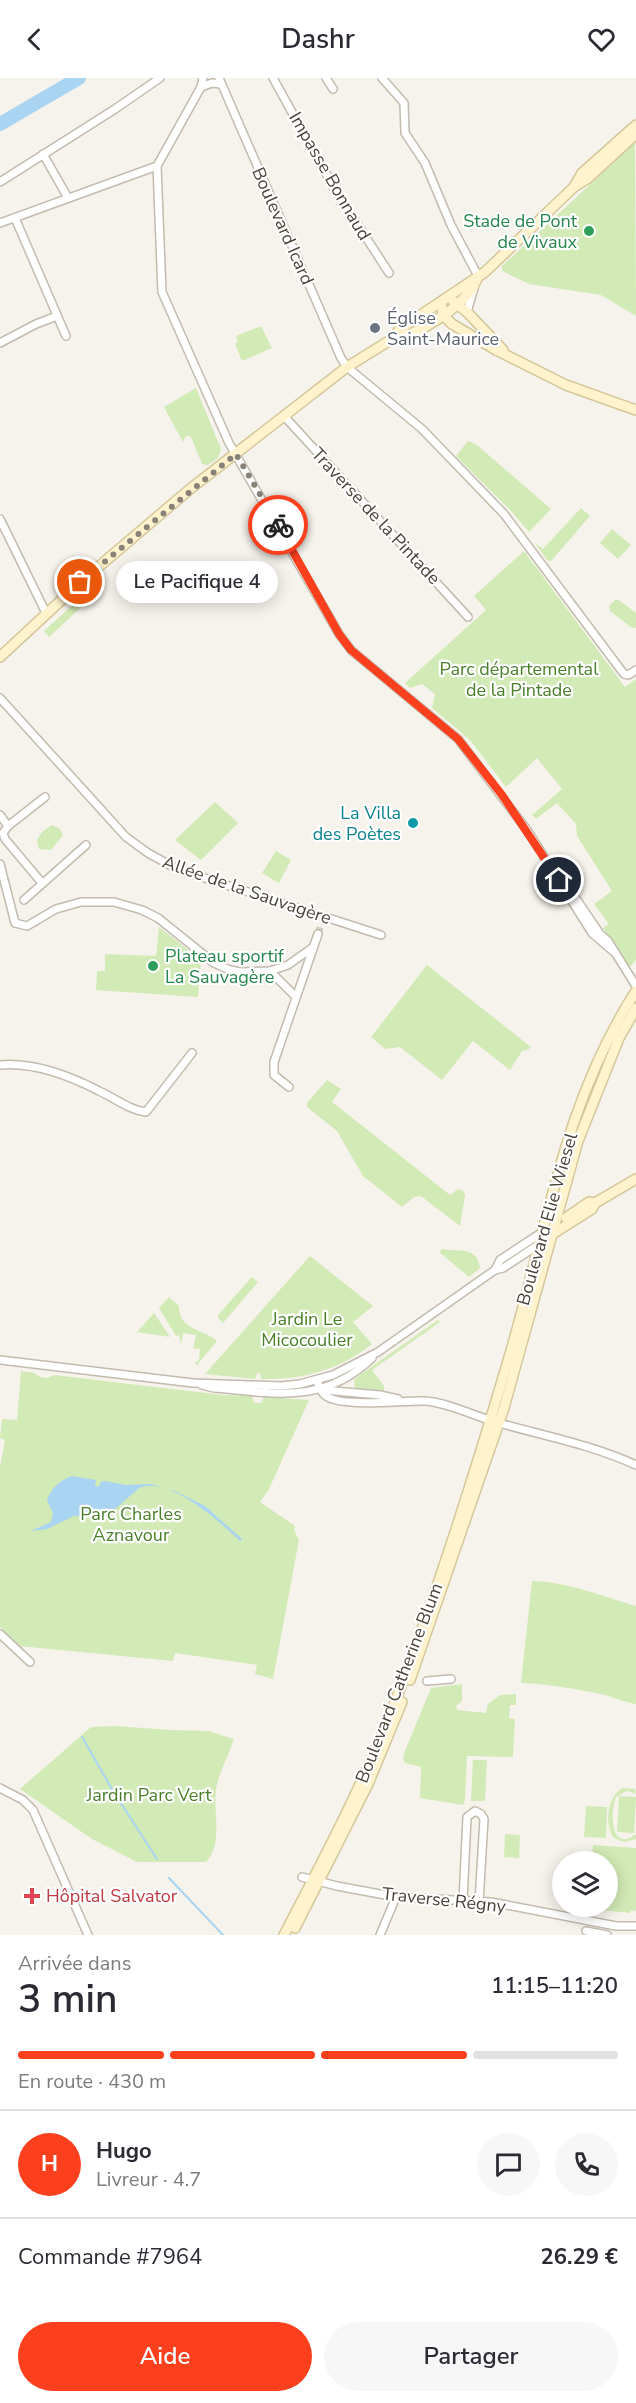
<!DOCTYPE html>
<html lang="fr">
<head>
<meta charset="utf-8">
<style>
	body { margin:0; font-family:"Nunito Sans",sans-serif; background:#f7f7f7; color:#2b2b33; height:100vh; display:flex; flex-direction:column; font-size:22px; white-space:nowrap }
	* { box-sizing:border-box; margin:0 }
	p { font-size:20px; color:#7c7c81 }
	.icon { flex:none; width:33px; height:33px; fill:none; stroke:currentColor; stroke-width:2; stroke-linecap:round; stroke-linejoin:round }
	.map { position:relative; height:1857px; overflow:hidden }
	.side { display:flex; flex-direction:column; background:#fff; flex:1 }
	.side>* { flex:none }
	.buttons { position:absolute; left:552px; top:1773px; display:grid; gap:12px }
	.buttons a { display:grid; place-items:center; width:66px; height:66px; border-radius:50%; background:#fff; box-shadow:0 3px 15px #0003; font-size:30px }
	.pin { position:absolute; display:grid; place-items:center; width:51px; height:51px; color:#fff; margin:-26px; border:3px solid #fff; border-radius:50%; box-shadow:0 2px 6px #0007 }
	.courier { position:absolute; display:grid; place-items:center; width:60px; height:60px; margin:-30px; border:4px solid #fc3f1d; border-radius:50%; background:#fff; color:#222; box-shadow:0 2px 8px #0007 }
	.bubble { position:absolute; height:42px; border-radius:21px; background:#fff; box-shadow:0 3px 15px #0003; font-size:20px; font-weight:600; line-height:42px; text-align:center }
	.head em { font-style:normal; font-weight:600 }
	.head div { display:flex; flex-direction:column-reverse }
	.head { display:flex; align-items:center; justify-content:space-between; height:102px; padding:0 18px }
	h1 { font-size:39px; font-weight:600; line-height:45px }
	.bar { display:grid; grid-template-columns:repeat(4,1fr); gap:9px 6px; align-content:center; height:72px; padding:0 18px }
	.bar i { height:8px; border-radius:4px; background:#e1e1e2 }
	.bar .selected { background:#fc3f1d }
	.bar p { grid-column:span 4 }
	.line { display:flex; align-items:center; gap:15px; padding:0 18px; border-top:2px solid #e1e1e2 }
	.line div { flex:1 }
	.round { display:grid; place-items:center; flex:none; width:63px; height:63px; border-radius:32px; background:#f7f7f7 }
	.primary-button { display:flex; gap:12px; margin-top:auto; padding:12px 18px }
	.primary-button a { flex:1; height:69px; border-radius:36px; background:#fc3f1d; color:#fff; font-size:24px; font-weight:600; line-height:69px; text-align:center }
	.primary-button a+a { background:#f7f7f7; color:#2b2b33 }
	header { display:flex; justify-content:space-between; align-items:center; height:78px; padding:0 18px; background:#fff; font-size:27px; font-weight:600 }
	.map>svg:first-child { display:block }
	.green { fill:#d2eab5 }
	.water { fill:#a9d4f2 }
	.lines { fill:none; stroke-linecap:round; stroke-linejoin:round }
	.stream { stroke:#a9d4f2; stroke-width:2 }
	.river { stroke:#a9d4f2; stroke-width:14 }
	.street-tunnel { stroke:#d4d0c8; stroke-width:7; stroke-dasharray:7 3.5; stroke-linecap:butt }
	.street-casing { stroke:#c2bbae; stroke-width:10 }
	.secondary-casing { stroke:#d6c79b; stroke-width:12 }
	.street { stroke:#fff; stroke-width:7 }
	.secondary { stroke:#fff3cd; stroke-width:9 }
	.done { stroke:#878178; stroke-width:6; stroke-dasharray:0 10.8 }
	.route { stroke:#fc3f1d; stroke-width:8 }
	.leisure-dot { fill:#2e9e5b; stroke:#fff; stroke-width:2 }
	.worship-dot { fill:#6b7280; stroke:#fff; stroke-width:2 }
	.culture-dot { fill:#0f9aa8; stroke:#fff; stroke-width:2 }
	.health-dot { fill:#e0444e; stroke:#fff; stroke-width:2 }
	.labels { text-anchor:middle; stroke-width:4.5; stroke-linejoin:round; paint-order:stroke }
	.street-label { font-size:18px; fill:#4b4439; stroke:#fff }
	.leisure-label { font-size:18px; fill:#27864d; stroke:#fff; text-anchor:end }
	.worship-label { font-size:18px; fill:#5b616d; stroke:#fff; text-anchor:start }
	.park-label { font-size:18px; fill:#4a7f2a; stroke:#fff }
	.culture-label { font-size:18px; fill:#0d838f; stroke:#fff; text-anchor:end }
	.health-label { font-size:18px; fill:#be3a42; stroke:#fff; text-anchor:start }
</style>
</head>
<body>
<header><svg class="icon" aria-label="back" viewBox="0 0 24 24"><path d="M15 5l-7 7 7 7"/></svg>Dashr<svg class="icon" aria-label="heart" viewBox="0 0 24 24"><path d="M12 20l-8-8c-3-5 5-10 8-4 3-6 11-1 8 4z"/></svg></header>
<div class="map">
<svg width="636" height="1857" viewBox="0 0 636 1857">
	<rect width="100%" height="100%" fill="#f6f3ec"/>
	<g class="green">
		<polygon points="635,65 636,238 601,217 529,206 502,193 502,188"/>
		<polygon points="261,248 272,270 242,283 235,266 238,264 236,258"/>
		<polygon points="196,310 221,371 218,380 208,387 202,386 191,359 186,358 183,364 164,329"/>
		<polygon points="468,363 477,367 551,431 529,454 510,432 456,378"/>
		<polygon points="581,430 590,438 551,483 548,483 535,465 543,471"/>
		<polygon points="612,451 631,467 618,481 600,465"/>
		<polygon points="524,473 625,609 636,601 636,882 630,889 603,850 609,846 594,826 612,813 577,758 576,746 557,725 536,741 532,737 562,711 537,680 506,709 470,662 432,630 435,616 422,606 410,610 405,605 486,532 474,518"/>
		<polygon points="87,514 92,519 49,559 44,553"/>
		<polygon points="615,522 619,522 636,535 636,550 631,549 610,533 609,528"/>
		<polygon points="215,724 238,745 201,782 175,762"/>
		<polygon points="52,747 59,750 63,757 51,772 39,771 37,762 42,754"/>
		<polygon points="276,773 291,782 279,805 262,795"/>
		<polygon points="159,849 201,882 198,919 96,912 97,893 105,893 105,876 156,878"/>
		<polygon points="427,887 531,969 529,971 522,973 510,992 473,963 442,1002 400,969 385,971 371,959"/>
		<polygon points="327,1002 341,1011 332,1024 450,1117 458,1111 463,1113 465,1117 460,1148 421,1118 414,1119 402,1129 363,1098 337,1053 307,1029 307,1025"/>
		<path d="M442,1171c16,3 36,-3 38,19l-11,9 -30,-25z"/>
		<path d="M310,1178l63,50 -20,16 19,22c-33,26 -69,36 -111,35l-1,-6h-3l-2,6 -50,-5z"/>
		<polygon points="252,1199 258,1204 223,1245 218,1240 218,1237"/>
		<path d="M169,1219l10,9c-1,24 25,23 38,35l-20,24 -2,-2 4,-3 1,-11 -7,-1 3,-13 -13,-2 -2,12 -2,-10 -3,1 -17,-28z"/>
		<polygon points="154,1235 170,1259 137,1254"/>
		<polygon points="438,1242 440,1244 372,1292 384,1308 384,1313 355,1310 354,1301"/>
		<polygon points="21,1293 34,1295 40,1299 47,1300 54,1297 223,1317 252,1318 254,1325 261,1325 264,1319 309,1322 269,1411 260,1424 295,1448 294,1452 299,1462 273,1601 255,1596 257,1587 175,1575 173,1583 19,1568 0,1549 0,1389 5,1362 0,1360 2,1341 17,1342"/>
		<path d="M532,1503c37,1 69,15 104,25v98c-12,-2 -20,-6 -31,-9 -29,-6 -55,-11 -84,-12z"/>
		<polygon points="462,1606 462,1623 456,1628 457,1632 486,1635 488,1626 500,1617 516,1616 516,1627 510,1627 509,1640 515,1641 513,1679 467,1678 465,1722 463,1727 420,1720 421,1689 405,1685 403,1680 405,1673 431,1610"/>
		<path d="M116,1648l54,4 38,1 26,8c-5,15 -13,30 -17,45 -6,23 8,59 -11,78h-69l-45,-23 -72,-50 71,-62z"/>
		<polygon points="473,1682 487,1682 485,1723 471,1723"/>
		<path d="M623,1710l12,1 1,5 -9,-3 -11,6c-6,14 -6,57 20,37v5l-12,3 -10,-4c-10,-13 -7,-43 9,-50z"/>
		<polygon points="619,1718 636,1719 634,1755 617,1754"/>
		<polygon points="586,1728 607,1729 606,1760 584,1759"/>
		<polygon points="505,1756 520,1757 519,1780 504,1779"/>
		<polygon points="593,1767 636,1770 636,1833 631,1832 630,1835 603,1832 603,1829 608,1828 608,1784 592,1783"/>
	</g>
	<path class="water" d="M72,1398l24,4 -1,5 3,2 4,-6h3l21,4 25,-1 26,8 28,14 37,33 -2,2c-20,-19 -71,-66 -101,-53l-33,29 -32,-1 -27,13 -16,2 20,-9 2,-9 -6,-12c3,-12 13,-21 25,-25z"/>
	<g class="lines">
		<g class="stream">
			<polyline points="82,1659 113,1713 157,1781"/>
			<polyline points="169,1800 223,1857"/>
		</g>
		<polyline class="river" points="0,46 79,0"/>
		<polyline class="street-tunnel" points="318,856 321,847"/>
		<g class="street-casing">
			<g id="street">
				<polyline points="203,0 201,9 157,88 162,214 229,365 339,556 351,572 458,661 527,752 592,855 614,874"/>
				<polyline points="219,0 341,280 347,289 422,351 504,436 624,596 628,597 636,592"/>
				<polyline points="273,0 334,110 389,195"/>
				<polyline points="326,0 333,11"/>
				<polyline points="382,0 404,25 405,55 425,85 451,147 478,198"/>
				<polyline points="201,9 212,5 221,6"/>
				<polyline points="43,76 68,120"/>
				<polyline points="0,104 115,31 160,0"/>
				<polyline points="15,140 66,258"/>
				<polyline points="0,145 157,88"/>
				<polyline points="467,234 474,210"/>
				<polyline points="0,265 36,246 57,238"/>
				<polyline points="284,338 468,539"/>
				<polyline points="0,441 46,535"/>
				<polyline points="0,620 126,759 148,775 177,791 381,857"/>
				<polyline points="0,737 8,748 45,719"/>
				<polyline points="8,748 3,755 5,761 42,805"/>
				<polyline points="0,786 15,845 27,848 56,831 81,824 114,824 142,832 158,840 214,885 230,892 241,894 270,893 288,887 312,870"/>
				<polyline points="562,800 600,856 608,863 636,908"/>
				<polyline points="24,822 86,767"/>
				<polyline points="270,893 295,918"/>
				<path d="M0,987c33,-3 70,11 99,26 16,7 30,19 47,21l46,-59"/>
				<polyline points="289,1009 274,997 274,984 318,856"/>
				<polyline points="495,1192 500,1182 541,1155"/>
				<polyline points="0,1282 193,1305 281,1308 300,1306 333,1297 378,1274 495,1192 503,1190 538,1167"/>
				<path d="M317,1303c2,5 4,12 9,15 17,12 77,4 100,5 22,2 44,13 66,20 48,14 98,23 144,44"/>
				<path d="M202,1307l12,3c61,5 109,17 158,-30"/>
				<polyline points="323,1312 380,1317 398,1321"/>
				<polyline points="0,1556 30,1584"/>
				<polyline points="427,1603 451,1601"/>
				<polyline points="0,1710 23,1722 33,1732 88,1857"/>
				<polyline points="302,1799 337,1808 396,1819 491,1824 616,1848 636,1848"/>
				<polyline points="463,1823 467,1739 475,1733 481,1736 484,1741 479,1824"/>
				<polyline points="586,1853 607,1857"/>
				<polyline points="380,1857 396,1819"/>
			</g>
		</g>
		<g class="secondary-casing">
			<g id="secondary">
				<polyline points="575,107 582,95 636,47"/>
				<polyline points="453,223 467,234 503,272"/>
				<polyline points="441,225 443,237 452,246 496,272 566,307 636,332"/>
				<path d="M392,261c29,-5 77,-35 86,-63"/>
				<polyline points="0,579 83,502 190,411 347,289 392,261 400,251 485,194 574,109 587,101 636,56"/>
				<polyline points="566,1140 589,1124 595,1125"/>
				<polyline points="551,1157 592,1131 595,1125 636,1101"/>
				<polyline points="410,1602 504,1330 578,1063 619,960 636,930"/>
				<polyline points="295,1850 368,1706 402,1624"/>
				<path d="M284,1857c41,-78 82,-156 113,-238 42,-109 77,-221 110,-333 39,-128 54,-257 129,-373"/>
			</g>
		</g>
		<use href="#street" class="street"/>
		<use href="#secondary" class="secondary"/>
	</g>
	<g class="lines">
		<polyline class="done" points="80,504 236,376 278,447"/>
		<polyline class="route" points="278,447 339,556 351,572 458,661 502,717 559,802"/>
	</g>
	<g class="leisure-dot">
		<circle cx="589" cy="153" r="6"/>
		<circle cx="153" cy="888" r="6"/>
	</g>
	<circle class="worship-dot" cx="375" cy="250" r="6"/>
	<circle class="culture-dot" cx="413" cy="745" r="6"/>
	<path class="health-dot" d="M29 1809h6v6h6v6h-6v6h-6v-6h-6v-6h6z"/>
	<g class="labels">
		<g class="street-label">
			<text transform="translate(330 98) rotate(60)" y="6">Impasse Bonnaud</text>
			<text transform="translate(283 148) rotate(66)" y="6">Boulevard Icard</text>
			<text transform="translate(376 438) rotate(47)" y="6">Traverse de la Pintade</text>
			<text transform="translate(247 812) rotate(19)" y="6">Allée de la Sauvagère</text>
			<text transform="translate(547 1141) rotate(-74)" y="6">Boulevard Elie Wiesel</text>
			<text transform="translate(399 1605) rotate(-69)" y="6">Boulevard Catherine Blum</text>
			<text transform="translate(444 1822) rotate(6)" y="6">Traverse Régny</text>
		</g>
		<g class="leisure-label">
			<text x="577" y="149">Stade de Pont<tspan x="577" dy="21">de Vivaux</tspan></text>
			<text x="165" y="884" text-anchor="start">Plateau sportif<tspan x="165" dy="21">La Sauvagère</tspan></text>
		</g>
		<g class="worship-label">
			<text x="387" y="246">Église<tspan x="387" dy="21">Saint-Maurice</tspan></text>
		</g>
		<g class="park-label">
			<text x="519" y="597">Parc départemental<tspan x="519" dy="21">de la Pintade</tspan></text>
			<text x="307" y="1247">Jardin Le<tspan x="307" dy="21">Micocoulier</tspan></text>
			<text x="131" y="1442">Parc Charles<tspan x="131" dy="21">Aznavour</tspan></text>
			<text x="149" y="1723">Jardin Parc Vert</text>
		</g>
		<g class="culture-label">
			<text x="401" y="741">La Villa<tspan x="401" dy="21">des Poètes</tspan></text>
		</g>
		<g class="health-label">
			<text x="46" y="1824">Hôpital Salvator</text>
		</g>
	</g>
</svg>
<div class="buttons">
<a><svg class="icon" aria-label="layers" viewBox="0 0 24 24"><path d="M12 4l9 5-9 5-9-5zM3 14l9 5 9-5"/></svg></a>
</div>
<div class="pin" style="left:80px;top:504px;background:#ea580c"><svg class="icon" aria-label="bag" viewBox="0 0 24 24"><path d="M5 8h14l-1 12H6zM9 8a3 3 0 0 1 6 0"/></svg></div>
<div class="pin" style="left:559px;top:802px;background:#1f2937"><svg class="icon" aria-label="home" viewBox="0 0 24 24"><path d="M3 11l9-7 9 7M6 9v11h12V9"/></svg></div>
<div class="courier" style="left:278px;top:447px"><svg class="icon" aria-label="bike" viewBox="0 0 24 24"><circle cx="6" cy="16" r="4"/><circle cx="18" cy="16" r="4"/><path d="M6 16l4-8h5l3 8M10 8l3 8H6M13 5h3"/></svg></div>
<div class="bubble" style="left:116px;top:483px;width:162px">Le Pacifique 4</div>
</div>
<section class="side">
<div class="head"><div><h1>3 min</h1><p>Arrivée dans</p></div><em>11:15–11:20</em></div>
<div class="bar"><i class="selected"></i><i class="selected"></i><i class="selected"></i><i></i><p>En route · 430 m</p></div>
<div class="line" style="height:108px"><b class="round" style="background:#fc3f1d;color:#fff">H</b><div><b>Hugo</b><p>Livreur · 4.7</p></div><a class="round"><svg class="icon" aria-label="chat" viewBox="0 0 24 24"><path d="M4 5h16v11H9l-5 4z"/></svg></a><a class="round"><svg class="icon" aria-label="phone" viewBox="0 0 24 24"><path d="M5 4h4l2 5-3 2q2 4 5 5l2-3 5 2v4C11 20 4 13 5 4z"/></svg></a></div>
<div class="line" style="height:78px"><div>Commande #7964</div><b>26.29 €</b></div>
<div class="primary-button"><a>Aide</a><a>Partager</a></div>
</section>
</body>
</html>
